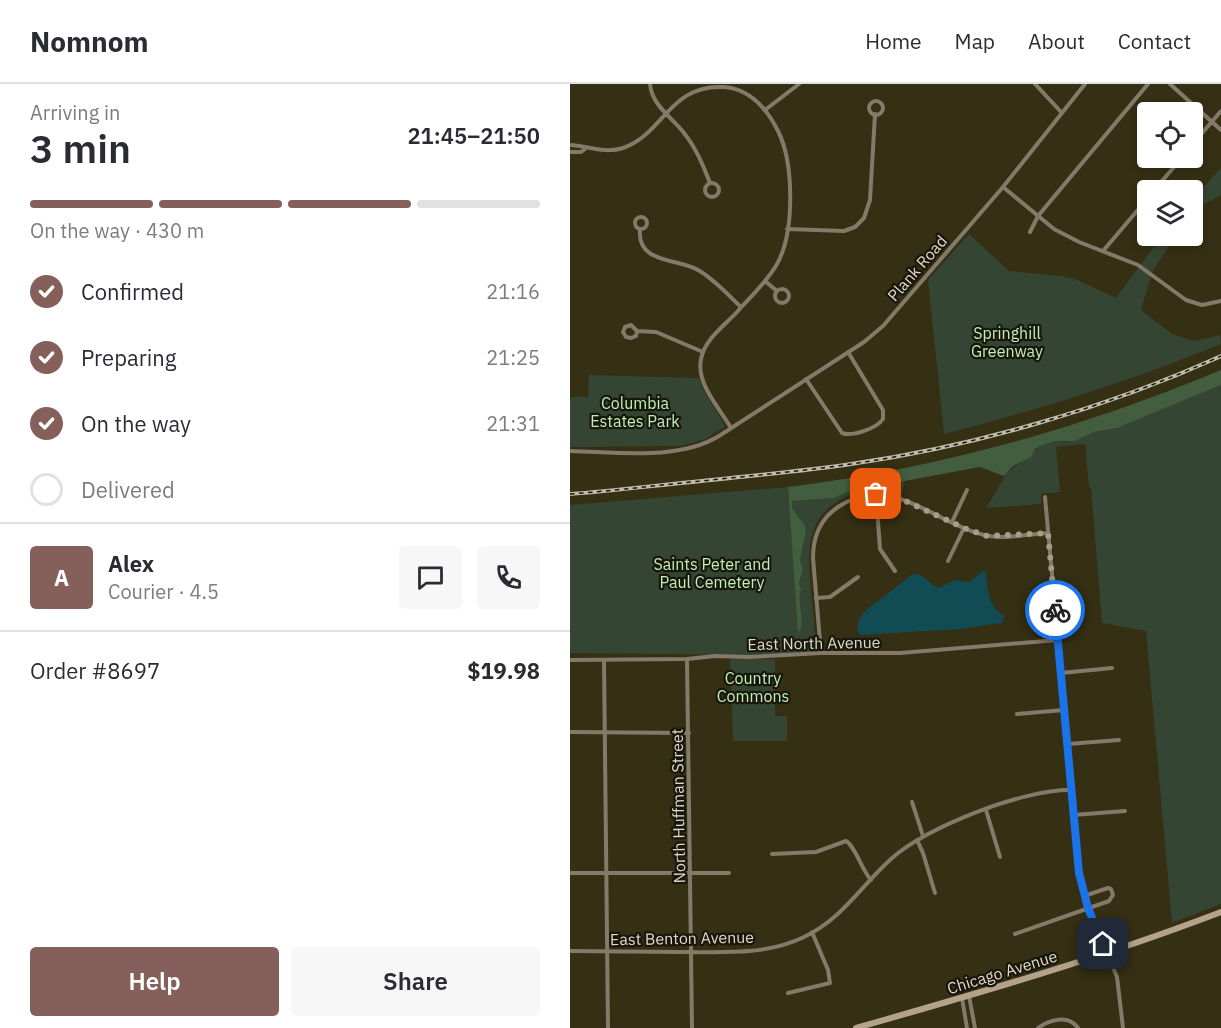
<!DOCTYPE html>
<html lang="en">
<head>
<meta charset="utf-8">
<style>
	body { margin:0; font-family:"IBM Plex Sans",sans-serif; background:#f7f7f7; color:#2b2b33; height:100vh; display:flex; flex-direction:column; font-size:22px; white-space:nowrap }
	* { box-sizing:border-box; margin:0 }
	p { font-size:20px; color:#7c7c81 }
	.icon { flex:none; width:33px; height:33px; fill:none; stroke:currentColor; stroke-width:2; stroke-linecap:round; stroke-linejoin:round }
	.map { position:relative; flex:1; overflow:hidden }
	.details { display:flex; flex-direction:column; background:#fff; width:570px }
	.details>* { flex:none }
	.fabs { position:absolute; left:567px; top:18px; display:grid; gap:12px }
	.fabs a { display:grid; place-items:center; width:66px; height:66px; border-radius:6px; background:#fff; box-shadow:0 3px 9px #0003; font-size:30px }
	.pin { position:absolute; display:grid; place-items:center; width:51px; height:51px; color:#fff; margin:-26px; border-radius:12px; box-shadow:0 3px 9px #0006 }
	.courier { position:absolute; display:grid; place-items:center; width:60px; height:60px; margin:-30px; border:4px solid #1a73e8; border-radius:50%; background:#fff; color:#222; box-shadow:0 2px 8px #0007 }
	.overview em { font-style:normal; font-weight:600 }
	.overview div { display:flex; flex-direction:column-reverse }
	.overview { display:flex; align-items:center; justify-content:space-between; height:102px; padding:0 30px }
	h1 { font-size:39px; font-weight:600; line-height:45px }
	.bar { display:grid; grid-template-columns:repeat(4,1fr); gap:9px 6px; align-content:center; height:72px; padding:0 30px }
	.bar i { height:8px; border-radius:4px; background:#e1e1e2 }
	.bar .selected { background:#855f5a }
	.bar p { grid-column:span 4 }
	.line { display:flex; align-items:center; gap:15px; padding:0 30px; border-top:2px solid #e1e1e2 }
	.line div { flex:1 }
	.round { display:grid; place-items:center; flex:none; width:63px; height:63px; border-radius:6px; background:#f7f7f7 }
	ol { padding:0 30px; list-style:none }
	li { display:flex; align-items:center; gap:18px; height:66px }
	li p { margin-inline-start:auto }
	li .icon { padding:6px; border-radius:50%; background:#855f5a; color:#fff; stroke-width:4 }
	li:last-child { color:#7c7c81 }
	li i { width:33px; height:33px; border:3px solid #e1e1e2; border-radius:50% }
	.button { display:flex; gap:12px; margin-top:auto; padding:12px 30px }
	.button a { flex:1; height:69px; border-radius:6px; background:#855f5a; color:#fff; font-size:24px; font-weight:600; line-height:69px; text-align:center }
	.button a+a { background:#f7f7f7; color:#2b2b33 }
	header { display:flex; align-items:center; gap:36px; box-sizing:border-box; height:84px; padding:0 30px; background:#fff; border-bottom:2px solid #e1e1e2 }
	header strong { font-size:28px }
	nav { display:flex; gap:33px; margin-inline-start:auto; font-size:21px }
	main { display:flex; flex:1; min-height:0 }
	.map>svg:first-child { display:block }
	.green { fill:#354533 }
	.forest { fill:#425e3f }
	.water { fill:#114c55 }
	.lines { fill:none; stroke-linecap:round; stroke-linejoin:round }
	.minor { stroke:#85796a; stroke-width:4 }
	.secondary { stroke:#b5a28a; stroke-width:6 }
	.rail-casing { stroke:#bebba8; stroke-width:4 }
	.rail { stroke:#19170b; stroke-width:1.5; stroke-dasharray:4.5; stroke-linecap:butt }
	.done { stroke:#a39f8a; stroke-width:6; stroke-dasharray:0 10.8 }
	.route { stroke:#1a73e8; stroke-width:8 }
	.labels { text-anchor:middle; stroke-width:4.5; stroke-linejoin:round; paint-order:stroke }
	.street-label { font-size:16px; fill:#dedbca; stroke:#19170b }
	.park-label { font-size:16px; fill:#bef0ba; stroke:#19170b }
</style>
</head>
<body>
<header>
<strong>Nomnom</strong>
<nav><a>Home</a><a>Map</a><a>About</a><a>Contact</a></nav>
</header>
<main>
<section class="details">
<div class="overview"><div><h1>3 min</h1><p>Arriving in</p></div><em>21:45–21:50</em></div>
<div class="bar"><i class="selected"></i><i class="selected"></i><i class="selected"></i><i></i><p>On the way · 430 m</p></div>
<ol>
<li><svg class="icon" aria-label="check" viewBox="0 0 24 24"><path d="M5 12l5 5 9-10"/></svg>Confirmed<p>21:16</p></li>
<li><svg class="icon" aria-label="check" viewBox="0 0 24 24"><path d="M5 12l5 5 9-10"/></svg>Preparing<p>21:25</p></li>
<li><svg class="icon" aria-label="check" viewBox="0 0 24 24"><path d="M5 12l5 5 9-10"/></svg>On the way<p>21:31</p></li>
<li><i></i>Delivered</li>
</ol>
<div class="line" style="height:108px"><b class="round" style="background:#855f5a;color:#fff">A</b><div><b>Alex</b><p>Courier · 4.5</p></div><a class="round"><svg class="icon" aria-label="chat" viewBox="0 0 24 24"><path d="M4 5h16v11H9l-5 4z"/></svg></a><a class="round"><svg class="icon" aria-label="phone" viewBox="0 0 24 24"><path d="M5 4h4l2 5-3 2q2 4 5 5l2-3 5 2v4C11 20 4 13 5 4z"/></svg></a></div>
<div class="line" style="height:78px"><div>Order #8697</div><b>$19.98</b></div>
<div class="button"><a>Help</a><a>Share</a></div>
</section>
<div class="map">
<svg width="651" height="944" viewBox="0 0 651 944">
	<rect width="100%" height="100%" fill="#352f13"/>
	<g class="green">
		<polygon points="651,84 651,111 626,125 623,130 623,115"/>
		<path d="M399,150l40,37 52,5 14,3 41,19 46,-62h14l-23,34 -12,40 31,24 22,7 26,-6 1,9c-90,37 -183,66 -277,90l-16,-154z"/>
		<polygon points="19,291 129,294 133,305 154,340 154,343 135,355 112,362 0,363 0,313 18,313"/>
		<polygon points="651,301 651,820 602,839 576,547 532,539 521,404 519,404 515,360 486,363 490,408 471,410 471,420 416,424 437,389 470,362 485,357 496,358 512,354 524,348 547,344"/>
		<path d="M335,397l-3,13c-20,-5 -40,-5 -59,4 -39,21 -35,56 -32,94 2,20 4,40 5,60l-65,3 -181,-2v-148l218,-18 11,145c7,-13 -4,-29 2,-43l-2,-6 4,-13 -3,-10 5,-25 -4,-16 -9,-11v-7l42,-3 24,-10 41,-4z"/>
		<polygon points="160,575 205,575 205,632 217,632 217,657 163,657"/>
	</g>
	<path class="forest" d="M651,286v15l-104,43 -23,4 -19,9h-20l-15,5 -5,3 -4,8 -18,9 -9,10 -24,-9 -75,14 -14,6 -33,1 -24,10 -42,3v7l12,16 2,6 -6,30 3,10 -4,13 2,6c-5,14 6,34 -3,44l-10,-146c152,-19 291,-58 433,-117z"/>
	<path class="water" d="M413,487l3,1c2,19 1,33 18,44l-2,7 -43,6 -99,6 -3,-4 2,-12 6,-8 48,-37c12,-1 16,12 26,14l15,-8 15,2z"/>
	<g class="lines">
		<g class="minor">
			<path d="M80,0c2,22 22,33 34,49 12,15 19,32 26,50"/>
			<polyline points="465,0 492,29"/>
			<polyline points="600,0 651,46"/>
			<circle cx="306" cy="24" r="7"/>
			<polyline points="195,26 229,0"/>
			<path d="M0,61c18,1 34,9 53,3 41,-14 46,-64 101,-61 26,2 43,22 54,44 16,32 17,101 -1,133 -10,18 -27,33 -40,48 -13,14 -32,27 -36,47 -5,25 18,48 30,69"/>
			<polyline points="622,61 651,27"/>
			<polyline points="0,68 11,68 15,65"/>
			<circle cx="142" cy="106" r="7"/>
			<polyline points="433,103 484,145 509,158 568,181 616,216 632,221 651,217"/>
			<polyline points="584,106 612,74"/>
			<circle cx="71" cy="139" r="6"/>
			<polyline points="217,145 274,147 285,143 294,134 300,116 305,30"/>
			<path d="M70,146c-3,34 38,28 58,40 16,9 30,25 43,37"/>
			<polyline points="460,148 468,132 578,0"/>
			<polyline points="533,167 578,114"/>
			<polyline points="195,197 207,207"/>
			<circle cx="212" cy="212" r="7"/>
			<polyline points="67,247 66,252 61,254 56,253 53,248 55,243 61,241 67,247 86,248 133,268"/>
			<path d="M236,295l36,54c11,4 35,-5 41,-14v-9l-35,-58"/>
			<path d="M0,367c47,1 108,10 149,-15l145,-94 19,-16 120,-139 82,-103"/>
			<polyline points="306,410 310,465 325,487"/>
			<polyline points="475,413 509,789 518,824 547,893 553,944"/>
			<polyline points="382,438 397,406"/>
			<polyline points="378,477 394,444"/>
			<polyline points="246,514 260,513 288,493"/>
			<path d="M251,569l-8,-95c0,-21 7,-39 25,-51 53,-35 96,16 146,28 20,5 44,-1 64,-2"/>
			<polyline points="0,576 117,575 145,572 179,573 251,569 330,569 488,556"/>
			<polyline points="34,576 38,944"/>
			<polyline points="117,576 122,944"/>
			<polyline points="491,589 542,584"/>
			<polyline points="447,630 494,626"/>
			<polyline points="0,648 119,649"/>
			<polyline points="498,660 549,656"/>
			<polyline points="342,718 353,752"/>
			<polyline points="416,726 430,773"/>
			<polyline points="503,731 555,727"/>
			<polyline points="347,756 353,769 365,809"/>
			<path d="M202,770l44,-2 30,-11c9,5 16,29 25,39"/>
			<polyline points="0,789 159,789"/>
			<polyline points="445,850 539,817 543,811 541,805 538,804 514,812"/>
			<path d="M0,867c36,0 73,1 109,1 42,0 86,4 125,-15 39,-19 57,-51 87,-78 35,-32 133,-70 180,-69"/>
			<polyline points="218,909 260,899 258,886 242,848"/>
			<polyline points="399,912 405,944"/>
			<polyline points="392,914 397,944"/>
			<path d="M468,944c11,-8 30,-14 40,0"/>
		</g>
		<path class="secondary" d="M286,944c123,-35 245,-70 365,-116"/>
		<g class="rail-casing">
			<path id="rail" d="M0,410c41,-3 81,-8 122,-12 53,-6 106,-10 159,-18 124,-18 255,-56 370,-108"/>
		</g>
		<use href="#rail" class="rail"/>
	</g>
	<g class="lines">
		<polyline class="done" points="306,410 321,411 331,415 394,444 417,452 478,449 485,526"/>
		<polyline class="route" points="485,526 509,789 518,824 533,860"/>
	</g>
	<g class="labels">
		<g class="street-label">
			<text transform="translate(347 184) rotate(-49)" y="6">Plank Road</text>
			<text transform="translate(244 559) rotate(-1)" y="6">East North Avenue</text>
			<text transform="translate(108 722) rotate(-91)" y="6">North Huffman Street</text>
			<text transform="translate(112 854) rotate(-1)" y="6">East Benton Avenue</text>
			<text transform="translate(432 888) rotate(-17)" y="6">Chicago Avenue</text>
		</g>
		<g class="park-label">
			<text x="437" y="255">Springhill<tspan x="437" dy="18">Greenway</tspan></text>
			<text x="65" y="325">Columbia<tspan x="65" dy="18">Estates Park</tspan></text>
			<text x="142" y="486">Saints Peter and<tspan x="142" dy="18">Paul Cemetery</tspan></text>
			<text x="183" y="600">Country<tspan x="183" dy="18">Commons</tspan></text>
		</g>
	</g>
</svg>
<div class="fabs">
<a><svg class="icon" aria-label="locate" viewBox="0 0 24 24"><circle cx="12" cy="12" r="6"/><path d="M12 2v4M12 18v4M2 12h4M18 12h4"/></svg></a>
<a><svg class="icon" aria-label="layers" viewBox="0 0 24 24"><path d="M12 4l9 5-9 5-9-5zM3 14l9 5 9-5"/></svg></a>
</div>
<div class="pin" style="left:306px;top:410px;background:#ea580c"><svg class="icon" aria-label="bag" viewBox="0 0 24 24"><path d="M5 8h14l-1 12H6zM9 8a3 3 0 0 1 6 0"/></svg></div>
<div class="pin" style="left:533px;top:860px;background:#1f2937"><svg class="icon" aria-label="home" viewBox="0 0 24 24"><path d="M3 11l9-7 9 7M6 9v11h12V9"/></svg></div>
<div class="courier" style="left:485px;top:526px"><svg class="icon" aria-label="bike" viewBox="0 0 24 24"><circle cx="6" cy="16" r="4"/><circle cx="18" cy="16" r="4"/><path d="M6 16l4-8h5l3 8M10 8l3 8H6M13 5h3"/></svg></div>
</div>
</main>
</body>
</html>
